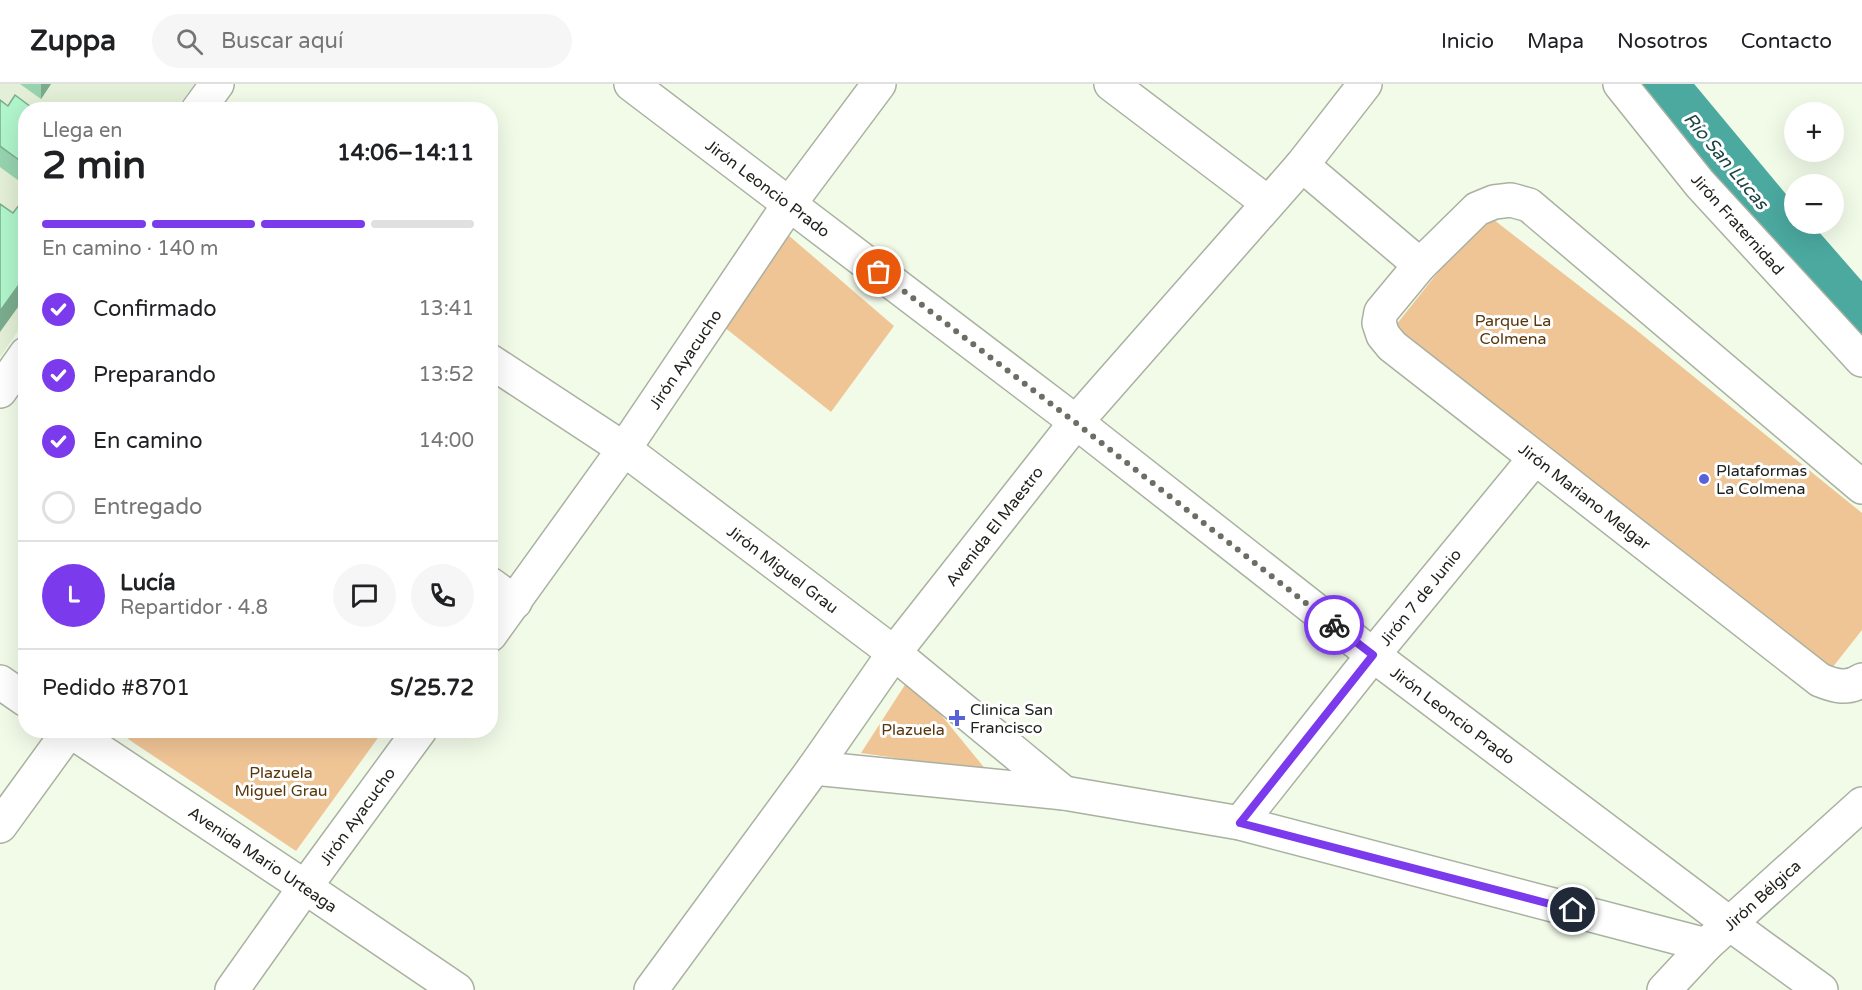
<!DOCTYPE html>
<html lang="es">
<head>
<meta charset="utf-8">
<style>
	body { margin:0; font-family:"Varela Round",sans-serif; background:#f6f6f6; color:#202124; height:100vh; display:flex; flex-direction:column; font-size:22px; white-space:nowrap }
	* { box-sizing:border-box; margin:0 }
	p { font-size:20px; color:#757577 }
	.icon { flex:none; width:33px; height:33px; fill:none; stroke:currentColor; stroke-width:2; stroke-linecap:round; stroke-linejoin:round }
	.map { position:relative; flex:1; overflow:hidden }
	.details { position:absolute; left:18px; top:18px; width:480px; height:636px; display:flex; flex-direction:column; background:#fff; border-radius:24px; box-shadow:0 6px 24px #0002 }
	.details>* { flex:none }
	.tools { position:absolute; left:1784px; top:18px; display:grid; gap:12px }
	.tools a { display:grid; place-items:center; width:60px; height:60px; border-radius:50%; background:#fff; box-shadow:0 6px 24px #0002; font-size:30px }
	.pin { position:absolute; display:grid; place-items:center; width:51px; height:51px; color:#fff; margin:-26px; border:3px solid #fff; border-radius:50%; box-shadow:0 2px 6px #0007 }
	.courier { position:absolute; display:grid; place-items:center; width:60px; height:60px; margin:-30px; border:4px solid #7c3aed; border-radius:50%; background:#fff; color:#222; box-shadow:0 2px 8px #0007 }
	.summary em { font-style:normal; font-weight:800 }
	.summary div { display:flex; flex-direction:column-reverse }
	.summary { display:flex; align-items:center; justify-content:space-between; height:102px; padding:0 24px }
	h1 { font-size:39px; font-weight:800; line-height:45px }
	.bar { display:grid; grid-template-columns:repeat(4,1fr); gap:9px 6px; align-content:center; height:72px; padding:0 24px }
	.bar i { height:8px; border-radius:4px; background:#e0e0e0 }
	.bar .on { background:#7c3aed }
	.bar p { grid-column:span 4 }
	.line { display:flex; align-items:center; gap:15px; padding:0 24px; border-top:2px solid #e0e0e0 }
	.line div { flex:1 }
	.round { display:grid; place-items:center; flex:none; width:63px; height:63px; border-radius:32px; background:#f6f6f6 }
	ol { padding:0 24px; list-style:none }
	li { display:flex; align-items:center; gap:18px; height:66px }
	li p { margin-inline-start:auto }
	li .icon { padding:6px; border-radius:50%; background:#7c3aed; color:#fff; stroke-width:4 }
	li:last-child { color:#757577 }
	li i { width:33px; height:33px; border:3px solid #e0e0e0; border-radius:50% }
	header { display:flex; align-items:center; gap:36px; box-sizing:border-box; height:84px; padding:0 30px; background:#fff; border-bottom:2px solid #e0e0e0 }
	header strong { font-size:28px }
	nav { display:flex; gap:33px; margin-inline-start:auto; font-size:21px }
	.search { width:420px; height:54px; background:#f6f6f6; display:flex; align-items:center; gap:15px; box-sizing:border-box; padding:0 21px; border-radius:33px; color:#757577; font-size:22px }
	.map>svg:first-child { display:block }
	.built { fill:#e3efd6 }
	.green { fill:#f0c596 }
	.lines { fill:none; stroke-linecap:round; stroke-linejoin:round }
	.river { stroke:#4ba9a0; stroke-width:51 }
	.minor-casing { stroke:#a9b1a0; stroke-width:36 }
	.minor { stroke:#fff; stroke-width:33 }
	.wall { fill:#97d3af }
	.shaded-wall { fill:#7bac8e }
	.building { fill:#b0f5cb; stroke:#7bac8e; stroke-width:1.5 }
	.done { stroke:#6a6e64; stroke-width:6; stroke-dasharray:0 10.8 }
	.route { stroke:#7c3aed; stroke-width:8 }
	.poi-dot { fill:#5961d9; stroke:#fff; stroke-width:2 }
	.labels { text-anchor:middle; stroke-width:6; stroke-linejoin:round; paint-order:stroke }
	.street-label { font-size:16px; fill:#20231d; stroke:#fff }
	.park-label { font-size:16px; fill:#57370c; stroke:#fff }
	.poi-label { font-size:16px; fill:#20231d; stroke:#fff; text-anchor:start }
	.water-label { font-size:18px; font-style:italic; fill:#194440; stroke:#fff }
</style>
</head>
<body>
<header>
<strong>Zuppa</strong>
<div class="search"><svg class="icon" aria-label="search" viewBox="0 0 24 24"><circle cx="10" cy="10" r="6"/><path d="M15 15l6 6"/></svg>Buscar aquí</div>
<nav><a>Inicio</a><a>Mapa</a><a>Nosotros</a><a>Contacto</a></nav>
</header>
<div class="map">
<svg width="1862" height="906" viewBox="0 0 1862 906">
	<rect width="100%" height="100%" fill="#f2fae8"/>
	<polygon class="built" points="0,0 194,0 176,25 26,26 25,237 0,273"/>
	<g class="green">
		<polygon points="1485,129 1635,245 1862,429 1862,546 1832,584 1392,246"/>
		<polygon points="780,144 894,242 831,328 719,239"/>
		<polygon points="910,593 987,687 861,669"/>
		<polygon points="135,646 383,646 383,647 296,767 128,655"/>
	</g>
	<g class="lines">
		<polyline class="river" points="1661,0 1766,126 1862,236"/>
		<g class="minor-casing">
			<g id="minor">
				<polyline points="631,0 1076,338 1373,571 1730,840 1821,906"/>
				<polyline points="1111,0 1268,119"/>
				<polyline points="1620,0 1700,100 1862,276"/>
				<polyline points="198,26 217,0"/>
				<polyline points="1302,81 1420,181"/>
				<polyline points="490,277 624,365 894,569 1064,709"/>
				<polyline points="0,307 26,270"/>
				<path d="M1862,403l-333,-282 -18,-5 -17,2 -17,7 -57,56 -39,47 -2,11 4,12 9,11 428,334c15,6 28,10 42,0"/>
				<polyline points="490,500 515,518"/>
				<polyline points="490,551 624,365 790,119 879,0"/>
				<polyline points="0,598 26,616"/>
				<polyline points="69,646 305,803 457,906"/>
				<polyline points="814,684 1064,709 1240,739 1706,861"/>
				<polyline points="1240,739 1373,571 1535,374"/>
				<polyline points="0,742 69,647"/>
				<polyline points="232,906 305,803 420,646"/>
				<polyline points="651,906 814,684 894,569 1076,338 1302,81 1365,0"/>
				<polyline points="1664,906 1706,861 1862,720"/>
			</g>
		</g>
		<use href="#minor" class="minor"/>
	</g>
	<g class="wall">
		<polygon points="20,0 51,0 41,15"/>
		<polygon points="0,16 8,22 26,26 26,102 0,83"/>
	</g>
	<g class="shaded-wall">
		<polygon points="41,0 51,0 41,15"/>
		<polygon points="26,191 26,212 0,248 0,227"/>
	</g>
	<g class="building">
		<polygon points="15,11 35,26 26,26 26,81 0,62 0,16 8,22"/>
		<polygon points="26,112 26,191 0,227 0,120 13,129"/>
	</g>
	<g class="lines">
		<polyline class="done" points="879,188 1076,339 1334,541"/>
		<polyline class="route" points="1334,541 1373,571 1240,739 1573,826"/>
	</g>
	<g class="poi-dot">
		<circle cx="1704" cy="395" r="6"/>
		<path d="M954 625h6v6h6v6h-6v6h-6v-6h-6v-6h6z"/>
	</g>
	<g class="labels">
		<g class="street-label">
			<text transform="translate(768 104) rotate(37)" y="6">Jirón Leoncio Prado</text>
			<text transform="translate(1738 140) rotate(48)" y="6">Jirón Fraternidad</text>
			<text transform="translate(685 275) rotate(-56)" y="6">Jirón Ayacucho</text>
			<text transform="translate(1585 412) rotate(38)" y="6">Jirón Mariano Melgar</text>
			<text transform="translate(994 442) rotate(-52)" y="6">Avenida El Maestro</text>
			<text transform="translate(783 485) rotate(37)" y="6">Jirón Miguel Grau</text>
			<text transform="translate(1420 513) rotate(-51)" y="6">Jirón 7 de Junio</text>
			<text transform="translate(1453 631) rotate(37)" y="6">Jirón Leoncio Prado</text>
			<text transform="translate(357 732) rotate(-54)" y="6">Jirón Ayacucho</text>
			<text transform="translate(263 775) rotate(34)" y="6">Avenida Mario Urteaga</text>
			<text transform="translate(1762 811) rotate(-42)" y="6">Jirón Bélgica</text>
		</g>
		<g class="park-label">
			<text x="1513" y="242">Parque La<tspan x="1513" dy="18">Colmena</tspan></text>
			<text x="913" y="651">Plazuela</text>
			<text x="281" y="694">Plazuela<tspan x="281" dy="18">Miguel Grau</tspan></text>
		</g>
		<g class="poi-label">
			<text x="1716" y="392">Plataformas<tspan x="1716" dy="18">La Colmena</tspan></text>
			<text x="970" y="631">Clinica San<tspan x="970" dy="18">Francisco</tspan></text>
		</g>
		<g class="water-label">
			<text transform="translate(1726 77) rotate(50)" y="6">Río San Lucas</text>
		</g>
	</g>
</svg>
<div class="tools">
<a>+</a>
<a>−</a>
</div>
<div class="pin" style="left:879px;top:188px;background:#ea580c"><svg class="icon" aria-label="bag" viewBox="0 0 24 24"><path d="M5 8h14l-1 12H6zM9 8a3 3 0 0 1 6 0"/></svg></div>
<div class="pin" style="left:1573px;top:826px;background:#1f2937"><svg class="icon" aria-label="home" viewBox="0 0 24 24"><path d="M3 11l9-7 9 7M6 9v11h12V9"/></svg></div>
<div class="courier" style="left:1334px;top:541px"><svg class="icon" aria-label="bike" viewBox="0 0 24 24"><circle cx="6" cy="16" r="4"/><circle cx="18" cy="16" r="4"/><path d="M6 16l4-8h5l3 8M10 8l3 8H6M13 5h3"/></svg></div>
<section class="details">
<div class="summary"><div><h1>2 min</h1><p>Llega en</p></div><em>14:06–14:11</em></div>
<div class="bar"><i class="on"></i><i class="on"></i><i class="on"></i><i></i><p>En camino · 140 m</p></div>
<ol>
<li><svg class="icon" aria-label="check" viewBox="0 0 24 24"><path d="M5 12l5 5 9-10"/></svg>Confirmado<p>13:41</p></li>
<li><svg class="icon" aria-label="check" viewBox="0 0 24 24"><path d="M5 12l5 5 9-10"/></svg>Preparando<p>13:52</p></li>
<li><svg class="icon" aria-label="check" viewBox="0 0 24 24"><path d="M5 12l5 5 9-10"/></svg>En camino<p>14:00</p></li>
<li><i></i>Entregado</li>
</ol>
<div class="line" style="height:108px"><b class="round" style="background:#7c3aed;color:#fff">L</b><div><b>Lucía</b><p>Repartidor · 4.8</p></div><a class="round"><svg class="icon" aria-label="chat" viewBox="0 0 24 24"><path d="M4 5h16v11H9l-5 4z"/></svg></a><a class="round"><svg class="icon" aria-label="phone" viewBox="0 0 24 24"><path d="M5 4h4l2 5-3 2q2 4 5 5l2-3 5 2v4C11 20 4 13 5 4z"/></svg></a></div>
<div class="line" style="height:78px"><div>Pedido #8701</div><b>S/25.72</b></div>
</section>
</div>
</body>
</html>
